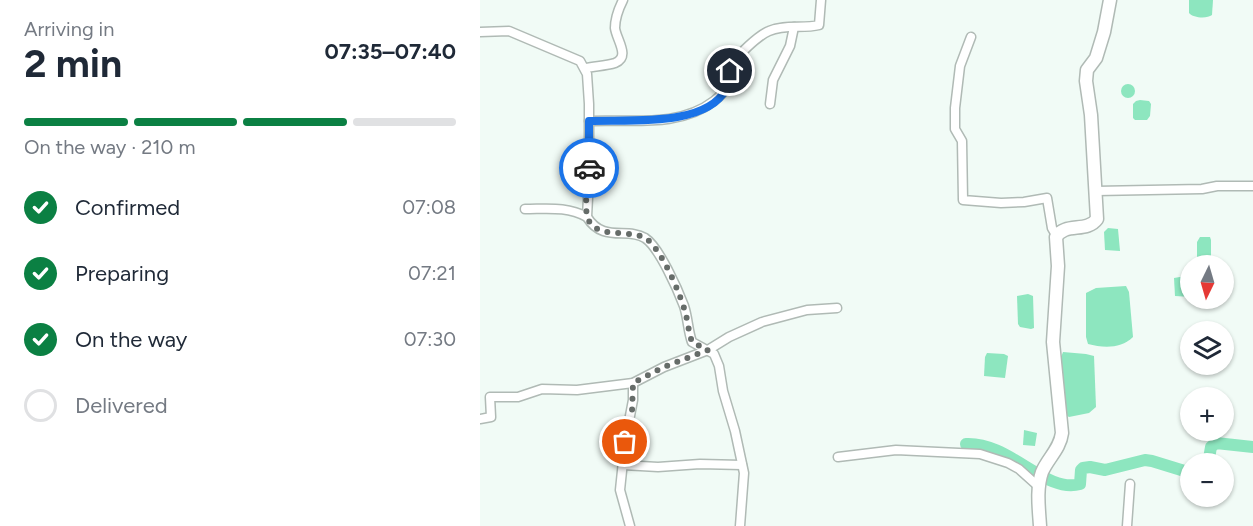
<!DOCTYPE html>
<html lang="en">
<head>
<meta charset="utf-8">
<style>
	body { margin:0; font-family:Figtree,sans-serif; background:#f2f2f3; color:#1f2937; height:100vh; display:flex; flex-direction:column; font-size:22px; white-space:nowrap }
	* { box-sizing:border-box; margin:0 }
	p { font-size:20px; color:#747a83 }
	.icon { flex:none; width:33px; height:33px; fill:none; stroke:currentColor; stroke-width:2; stroke-linecap:round; stroke-linejoin:round }
	.map { position:relative; flex:1; overflow:hidden }
	.side { display:flex; flex-direction:column; background:#fff; width:480px }
	.side>* { flex:none }
	.needle { width:39px; rotate:185deg }
	.buttons { position:absolute; left:700px; top:255px; display:grid; gap:12px }
	.buttons a { display:grid; place-items:center; width:54px; height:54px; border-radius:50%; background:#fff; box-shadow:0 2px 4px #0004; font-size:30px }
	.pin { position:absolute; display:grid; place-items:center; width:51px; height:51px; color:#fff; margin:-26px; border:3px solid #fff; border-radius:50%; box-shadow:0 2px 6px #0007 }
	.courier { position:absolute; display:grid; place-items:center; width:60px; height:60px; margin:-30px; border:4px solid #1a73e8; border-radius:50%; background:#fff; color:#222; box-shadow:0 2px 8px #0007 }
	.summary em { font-style:normal; font-weight:700 }
	.summary div { display:flex; flex-direction:column-reverse }
	.summary { display:flex; align-items:center; justify-content:space-between; height:102px; padding:0 24px }
	h1 { font-size:39px; font-weight:700; line-height:45px }
	.bar { display:grid; grid-template-columns:repeat(4,1fr); gap:9px 6px; align-content:center; height:72px; padding:0 24px }
	.bar i { height:8px; border-radius:4px; background:#e0e1e3 }
	.bar .selected { background:#0b8043 }
	.bar p { grid-column:span 4 }
	ol { padding:0 24px; list-style:none }
	li { display:flex; align-items:center; gap:18px; height:66px }
	li p { margin-inline-start:auto }
	li .icon { padding:6px; border-radius:50%; background:#0b8043; color:#fff; stroke-width:4 }
	li:last-child { color:#747a83 }
	li i { width:33px; height:33px; border:3px solid #e0e1e3; border-radius:50% }
	main { display:flex; flex:1; min-height:0 }
	.map>svg:first-child { display:block }
	.water { fill:#8de6bf }
	.lines { fill:none; stroke-linecap:round; stroke-linejoin:round }
	.river { stroke:#8de6bf; stroke-width:12 }
	.street-casing { stroke:#b0bab5; stroke-width:11 }
	.secondary-casing { stroke:#b0bab5; stroke-width:15 }
	.street { stroke:#fff; stroke-width:8 }
	.secondary { stroke:#fff; stroke-width:12 }
	.done { stroke:#666c69; stroke-width:6; stroke-dasharray:0 10.8 }
	.route { stroke:#1a73e8; stroke-width:8 }
</style>
</head>
<body>
<main>
<section class="side">
<div class="summary"><div><h1>2 min</h1><p>Arriving in</p></div><em>07:35–07:40</em></div>
<div class="bar"><i class="selected"></i><i class="selected"></i><i class="selected"></i><i></i><p>On the way · 210 m</p></div>
<ol>
<li><svg class="icon" aria-label="check" viewBox="0 0 24 24"><path d="M5 12l5 5 9-10"/></svg>Confirmed<p>07:08</p></li>
<li><svg class="icon" aria-label="check" viewBox="0 0 24 24"><path d="M5 12l5 5 9-10"/></svg>Preparing<p>07:21</p></li>
<li><svg class="icon" aria-label="check" viewBox="0 0 24 24"><path d="M5 12l5 5 9-10"/></svg>On the way<p>07:30</p></li>
<li><i></i>Delivered</li>
</ol>
</section>
<div class="map">
<svg width="773" height="526" viewBox="0 0 773 526">
	<rect width="100%" height="100%" fill="#f1fbf6"/>
	<g class="water">
		<path d="M709,0h24l-1,15c-5,4 -19,3 -23,-2z"/>
		<circle cx="648" cy="91" r="7"/>
		<polygon points="660,100 669,101 671,104 670,116 667,120 655,120 653,118 653,104 656,101"/>
		<polygon points="628,228 638,229 640,251 625,250 624,232"/>
		<polygon points="720,237 730,237 731,240 731,258 729,263 720,263 717,261 717,242"/>
		<polygon points="711,275 711,297 695,296 694,278"/>
		<path d="M646,286l3,6 4,45c-12,12 -30,11 -45,7l-2,-7v-44l10,-5z"/>
		<polygon points="548,294 553,296 554,328 551,329 540,327 538,324 537,296"/>
		<polygon points="583,352 606,354 614,356 616,407 609,413 589,417 586,415 580,360"/>
		<polygon points="507,353 524,354 528,356 525,378 504,376 505,357"/>
		<polygon points="544,430 557,433 555,446 543,445"/>
	</g>
	<g class="lines">
		<g class="river">
			<path d="M486,444c44,-2 79,50 114,40l1,-14 2,-2 7,-1 15,3 40,-10 7,1 39,12"/>
			<polyline points="728,464 731,447 736,443 773,447"/>
		</g>
		<g class="street-casing">
			<g id="street">
				<path d="M0,32l29,-1 71,30 7,13 2,30v74l-2,39c16,26 40,10 58,21 14,9 33,52 39,68 4,12 4,25 8,36l22,12 5,12 4,25 12,40 9,42 -4,53"/>
				<polyline points="491,37 480,66 475,108 475,129 482,141 483,200 521,203 544,202 567,198 572,228 576,235"/>
				<path d="M106,68c9,-2 20,-2 29,-5 16,-6 1,-24 0,-35 0,-9 4,-20 8,-28"/>
				<polyline points="290,104 293,80 310,46 314,27"/>
				<path d="M109,121c42,-2 90,7 125,-20 5,-4 10,-8 13,-14 2,-7 2,-15 5,-22 4,-9 27,-30 37,-34 16,-7 34,-2 50,-6l2,-25"/>
				<polyline points="616,191 722,189 737,186 773,186"/>
				<path d="M45,209c22,0 42,-3 62,8"/>
				<polyline points="0,419 11,417 10,397 38,397 62,389 97,390 153,383 184,367 228,350 249,337 282,322 327,310 357,308"/>
				<polyline points="358,457 416,450 500,454 528,463 539,469 559,487"/>
				<polyline points="143,465 178,467 220,464 262,465"/>
				<polyline points="150,526 140,490 145,442 153,400 153,383"/>
				<polyline points="647,526 650,484"/>
			</g>
		</g>
		<g class="secondary-casing">
			<path id="secondary" d="M560,526c-1,-17 -4,-37 2,-54 6,-14 18,-23 20,-39l-9,-91 5,-76 -2,-29c9,-15 31,-4 41,-18l-6,-104 -5,-34 1,-11 9,-12 8,-26 6,-32"/>
		</g>
		<use href="#street" class="street"/>
		<use href="#secondary" class="secondary"/>
	</g>
	<g class="lines">
		<path class="done" d="M109,168c0,15 -5,33 -2,47 5,27 46,12 61,25 15,13 33,55 38,75 2,9 3,18 6,27l16,8 -44,17 -31,16 -1,29 -7,30"/>
		<path class="route" d="M109,168v-47c36,-2 117,7 137,-32 2,-5 3,-12 4,-18"/>
	</g>
</svg>
<div class="buttons">
<a><svg class="needle" viewBox="-14 -14 28 28"><path d="M0-13l5 13h-10z" fill="#e53935"/><path d="M0 13l5-13h-10z" fill="#747a83"/></svg></a>
<a><svg class="icon" aria-label="layers" viewBox="0 0 24 24"><path d="M12 4l9 5-9 5-9-5zM3 14l9 5 9-5"/></svg></a>
<a>+</a>
<a>−</a>
</div>
<div class="pin" style="left:145px;top:442px;background:#ea580c"><svg class="icon" aria-label="bag" viewBox="0 0 24 24"><path d="M5 8h14l-1 12H6zM9 8a3 3 0 0 1 6 0"/></svg></div>
<div class="pin" style="left:250px;top:71px;background:#1f2937"><svg class="icon" aria-label="home" viewBox="0 0 24 24"><path d="M3 11l9-7 9 7M6 9v11h12V9"/></svg></div>
<div class="courier" style="left:109px;top:168px"><svg class="icon" aria-label="car" viewBox="0 0 24 24"><path d="M5 17H2v-5l4-1 3-4h7l3 4 3 1v5h-3M9 17h6M6 11h13"/><circle cx="7" cy="17" r="2"/><circle cx="17" cy="17" r="2"/></svg></div>
</div>
</main>
</body>
</html>
